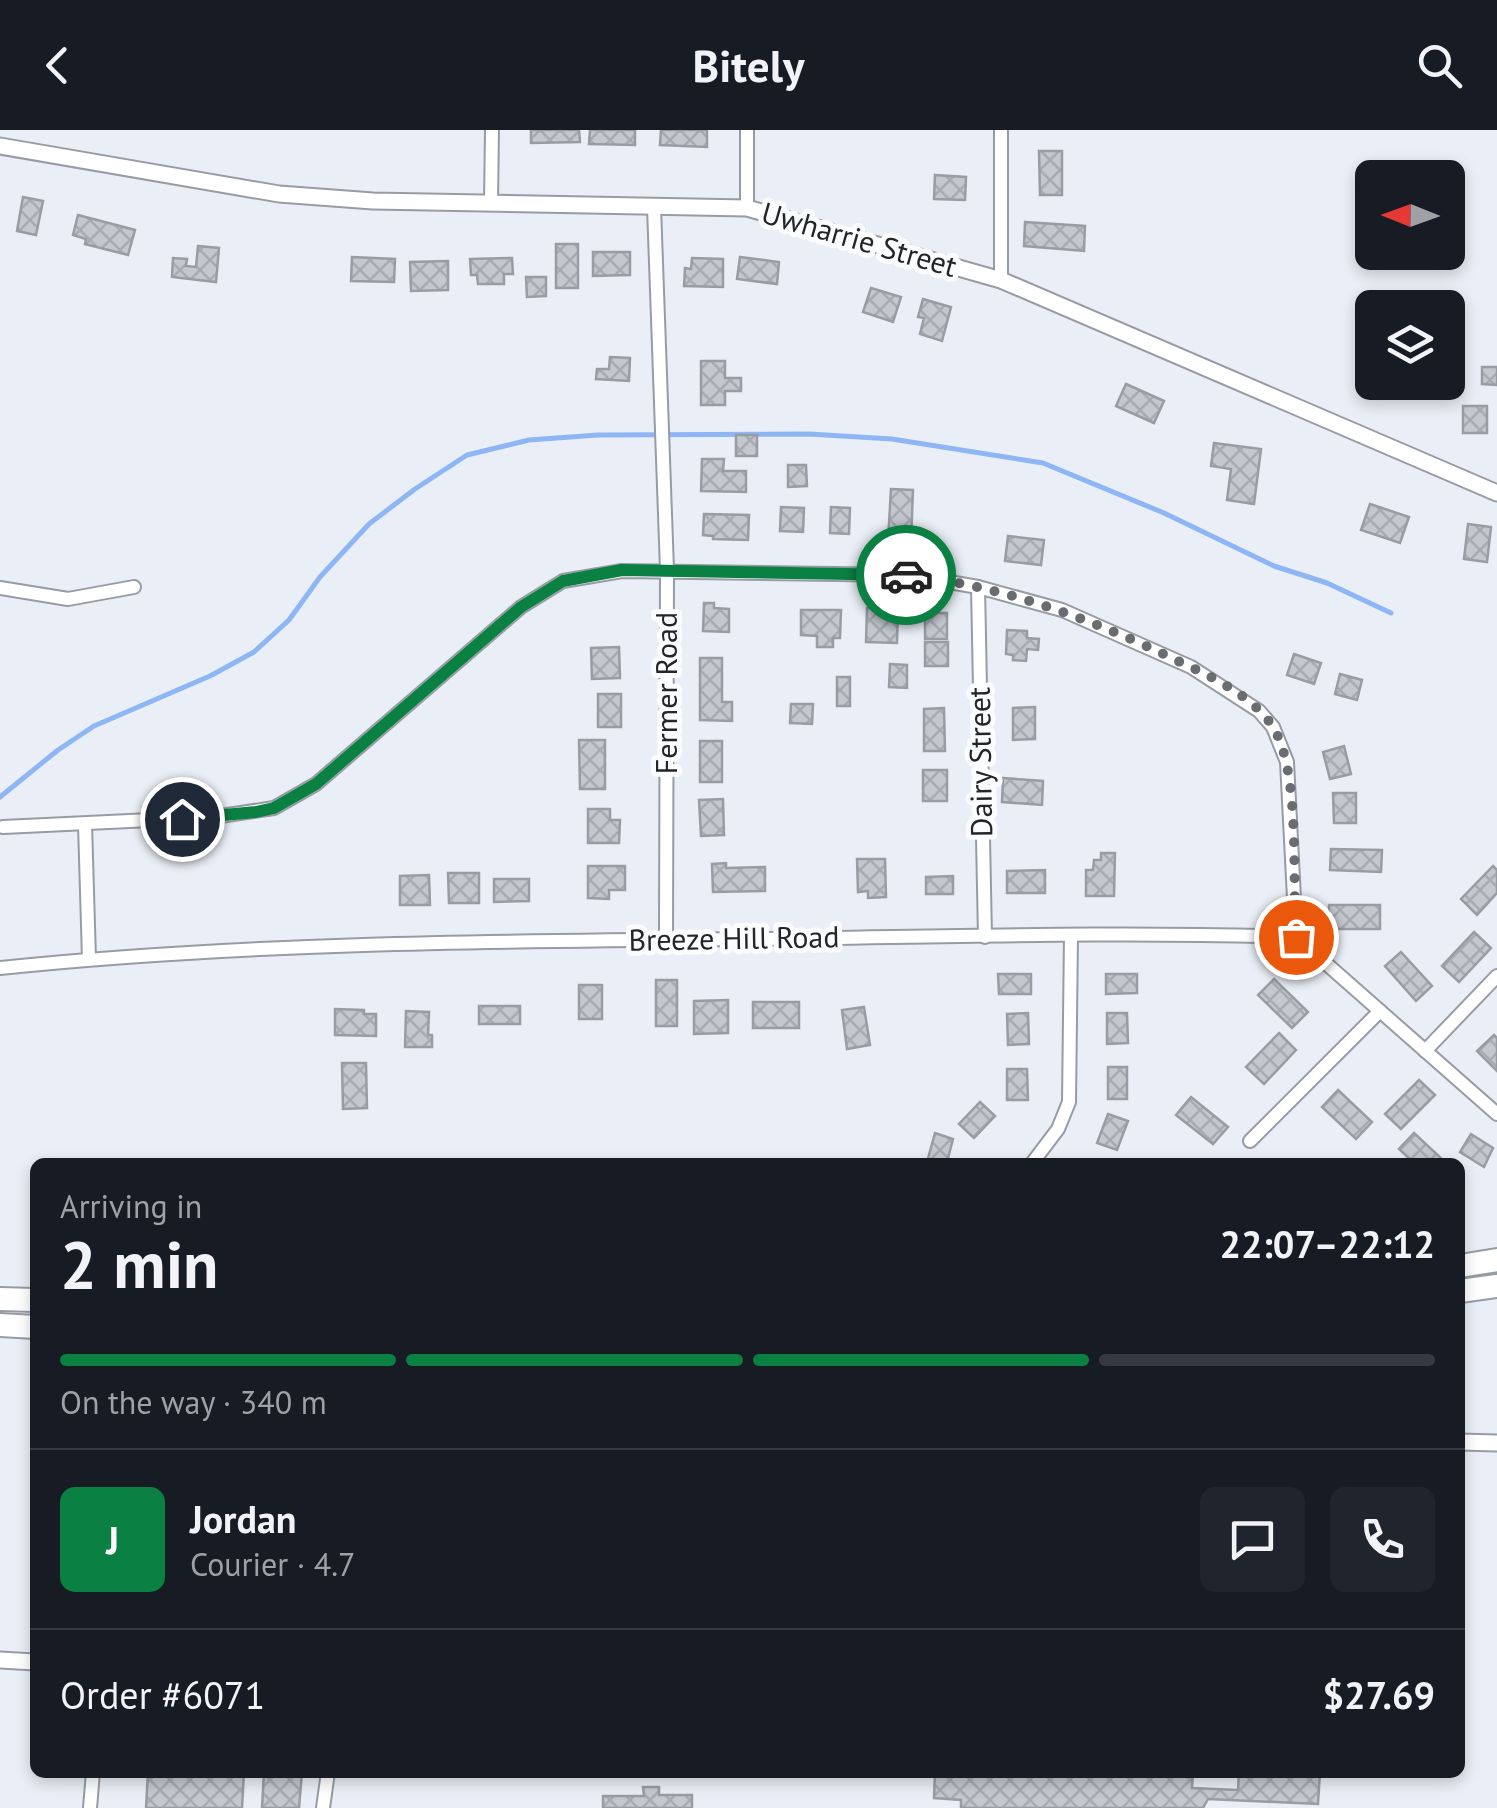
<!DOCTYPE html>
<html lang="en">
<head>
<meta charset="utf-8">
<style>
	body { margin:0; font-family:"PT Sans",sans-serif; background:#20242c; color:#f1f3f6; height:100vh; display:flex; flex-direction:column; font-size:38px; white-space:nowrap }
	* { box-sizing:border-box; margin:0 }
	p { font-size:32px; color:#9ea1a6 }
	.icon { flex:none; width:55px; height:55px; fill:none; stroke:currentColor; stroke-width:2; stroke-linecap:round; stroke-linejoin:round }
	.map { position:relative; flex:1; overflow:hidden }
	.details { position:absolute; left:30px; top:1028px; width:1435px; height:620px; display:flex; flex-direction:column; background:#171b24; border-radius:15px; box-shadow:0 5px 15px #0003 }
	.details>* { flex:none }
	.needle { width:65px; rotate:271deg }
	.fabs { position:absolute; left:1355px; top:30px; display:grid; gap:20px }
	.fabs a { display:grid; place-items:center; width:110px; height:110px; border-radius:15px; background:#171b24; box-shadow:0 5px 15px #0003; font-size:50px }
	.pin { position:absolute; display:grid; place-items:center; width:85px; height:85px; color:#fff; margin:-42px; border:5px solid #fff; border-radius:50%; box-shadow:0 2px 10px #0007 }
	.courier { position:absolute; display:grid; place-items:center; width:100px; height:100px; margin:-50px; border:8px solid #0b8043; border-radius:50%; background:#fff; color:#222; box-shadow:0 2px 12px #0007 }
	.head em { font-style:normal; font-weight:700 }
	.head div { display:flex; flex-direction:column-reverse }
	.head { display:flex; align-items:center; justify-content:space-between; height:170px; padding:0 30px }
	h1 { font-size:65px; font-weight:700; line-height:75px }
	.bar { display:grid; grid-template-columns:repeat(4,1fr); gap:15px 10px; align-content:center; height:120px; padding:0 30px }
	.bar i { height:12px; border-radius:8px; background:#363941 }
	.bar .on { background:#0b8043 }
	.bar p { grid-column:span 4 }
	.line { display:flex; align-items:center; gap:25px; padding:0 30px; border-top:2px solid #363941 }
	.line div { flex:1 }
	.round { display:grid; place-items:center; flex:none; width:105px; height:105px; border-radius:15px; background:#20242c }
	header { display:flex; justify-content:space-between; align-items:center; height:130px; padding:0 30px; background:#171b24; font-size:45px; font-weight:700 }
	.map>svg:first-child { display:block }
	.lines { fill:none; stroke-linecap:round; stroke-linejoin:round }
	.stream { stroke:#8eb6f4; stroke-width:5 }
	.building { fill:url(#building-cross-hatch); stroke:#989da4; stroke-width:2.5 }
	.minor-casing { stroke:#979ca4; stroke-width:16 }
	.tertiary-casing { stroke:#979ca4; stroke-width:19 }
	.motorway-casing { stroke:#979ca4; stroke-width:26 }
	.minor { stroke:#fff; stroke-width:12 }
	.tertiary { stroke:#fff; stroke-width:15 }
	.motorway { stroke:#fff; stroke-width:22 }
	.done { stroke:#696c70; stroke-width:10; stroke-dasharray:0 18 }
	.route { stroke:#0b8043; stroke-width:12 }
	.labels { text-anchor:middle; stroke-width:10; stroke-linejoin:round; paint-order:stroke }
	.street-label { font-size:30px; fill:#232528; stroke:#fbfcfe }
</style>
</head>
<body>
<header><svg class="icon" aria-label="back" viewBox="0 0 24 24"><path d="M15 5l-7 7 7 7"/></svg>Bitely<svg class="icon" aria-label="search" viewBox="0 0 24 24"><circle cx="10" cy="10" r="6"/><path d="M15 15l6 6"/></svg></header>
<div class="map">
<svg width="1497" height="1678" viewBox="0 0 1497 1678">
	<defs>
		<pattern id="building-cross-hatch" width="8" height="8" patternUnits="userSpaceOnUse" patternTransform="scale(2.5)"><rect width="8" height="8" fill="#c3c8cf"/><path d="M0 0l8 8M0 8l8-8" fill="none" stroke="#a7acb2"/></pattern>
	</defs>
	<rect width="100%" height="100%" fill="#eaeff7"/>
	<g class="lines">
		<polyline class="stream" points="0,667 58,620 94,596 210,546 254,522 289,490 320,447 369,394 415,359 467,325 529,310 598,305 809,304 892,309 1043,333 1164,383 1274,436 1327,453 1391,483"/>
	</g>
	<g class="building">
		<polygon points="531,0 579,0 580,12 531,13"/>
		<polygon points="590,0 635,0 635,15 589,14"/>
		<polygon points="661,0 707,0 707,17 660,15"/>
		<polygon points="1039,21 1062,21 1062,65 1040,65"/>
		<polygon points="935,45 966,47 965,70 934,69"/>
		<polygon points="23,67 43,71 36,105 17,101"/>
		<polygon points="78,85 135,100 128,125 85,114 86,109 73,105"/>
		<polygon points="1025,92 1085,96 1084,121 1024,116"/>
		<rect x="556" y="114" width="22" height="44"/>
		<polygon points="198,116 219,118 216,152 172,147 173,128 187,129 186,136 196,137"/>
		<polygon points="593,122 630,122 630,145 593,146"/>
		<polygon points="352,127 395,129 394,152 351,151"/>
		<polygon points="740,127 779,132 777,154 737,149"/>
		<polygon points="512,128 513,144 504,144 504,154 478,154 477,145 471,145 470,129"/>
		<polygon points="692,128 723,129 723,157 684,156 685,138 691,139"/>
		<polygon points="448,131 448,160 411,161 410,132"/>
		<polygon points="526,147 546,147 546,166 527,167"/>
		<polygon points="871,158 901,167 893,192 863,182"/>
		<polygon points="923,169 951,177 942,211 920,204 924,188 918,187"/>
		<polygon points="610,227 630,228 629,251 596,249 597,239 609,239"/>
		<polygon points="701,231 725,231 725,248 741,248 741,261 725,261 725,275 701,275"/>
		<polygon points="1482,237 1497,237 1497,255 1482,254"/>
		<polygon points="1126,254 1164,271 1154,293 1116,276"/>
		<rect x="1463" y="276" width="24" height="27"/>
		<rect x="736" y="305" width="21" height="21"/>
		<polygon points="1214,313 1261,319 1254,374 1227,370 1231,339 1211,336"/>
		<polygon points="702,329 724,329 723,341 746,341 746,362 701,361"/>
		<polygon points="788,335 806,335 807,356 788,357"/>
		<polygon points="891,359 913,360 911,411 888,410"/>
		<polygon points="1370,374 1409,387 1400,413 1361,400"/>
		<polygon points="781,377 804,378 803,402 780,401"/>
		<polygon points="831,377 850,378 849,404 830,403"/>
		<polygon points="704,384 749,385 748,410 713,409 713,406 703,405"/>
		<polygon points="1468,394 1491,397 1487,432 1464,429"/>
		<polygon points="1008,406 1044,410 1041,435 1005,431"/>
		<polygon points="704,473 714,473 714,478 729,479 729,502 703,501"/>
		<polygon points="867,478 898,479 897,513 866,512"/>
		<polygon points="801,480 841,480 840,508 833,508 833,517 817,517 817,506 801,505"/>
		<rect x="925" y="483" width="22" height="26"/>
		<polygon points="1007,500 1027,501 1027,508 1039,509 1038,520 1027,519 1026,531 1013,530 1013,525 1006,524"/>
		<rect x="925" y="512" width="23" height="24"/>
		<polygon points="619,517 620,548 592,549 591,518"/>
		<polygon points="1294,524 1321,533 1314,554 1287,545"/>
		<polygon points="700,528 722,528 722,572 732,572 732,591 700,590"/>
		<polygon points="890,534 907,535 907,558 889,557"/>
		<polygon points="1340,544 1362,550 1357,570 1335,564"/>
		<rect x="837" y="547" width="13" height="29"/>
		<rect x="598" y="564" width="23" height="33"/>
		<polygon points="791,574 813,574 812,594 790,593"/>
		<polygon points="1035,577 1035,609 1013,610 1013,578"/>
		<polygon points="944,578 945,621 924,621 924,579"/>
		<polygon points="579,610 605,610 605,659 580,659"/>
		<rect x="700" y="611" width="22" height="41"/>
		<polygon points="1344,616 1351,644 1330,649 1323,622"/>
		<rect x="923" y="640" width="24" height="31"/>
		<polygon points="1003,648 1043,651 1042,675 1002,672"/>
		<polygon points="1333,663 1356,663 1356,693 1334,693"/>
		<polygon points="723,669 724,705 701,706 699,670"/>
		<polygon points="588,679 610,679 610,690 620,690 619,713 588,713"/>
		<polygon points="1331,719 1382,720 1381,742 1330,740"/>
		<polygon points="1101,723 1115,723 1114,766 1086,766 1086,740 1093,740 1094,730 1101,730"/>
		<polygon points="857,729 885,729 886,767 868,768 868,761 858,762"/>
		<polygon points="726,733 726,738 765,737 765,761 713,762 712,734"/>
		<polygon points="588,736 625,736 625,760 609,760 609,769 588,768"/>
		<polygon points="1493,736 1497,740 1497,763 1477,785 1461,769"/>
		<polygon points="1045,740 1045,763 1007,763 1007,741"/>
		<polygon points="448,743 479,743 479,773 449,773"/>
		<polygon points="429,745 430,775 400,775 400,746"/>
		<polygon points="953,746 953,764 926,764 926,747"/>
		<polygon points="494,749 529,749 529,771 494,772"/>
		<rect x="1329" y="775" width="51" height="24"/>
		<polygon points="1474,802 1491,818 1459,852 1442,836"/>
		<polygon points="1401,822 1432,856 1416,871 1385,836"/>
		<polygon points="998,844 1031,844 1031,864 999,864"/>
		<polygon points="1106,844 1137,844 1137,863 1106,864"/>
		<polygon points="1274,849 1308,882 1292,898 1258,865"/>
		<rect x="656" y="850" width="21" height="46"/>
		<rect x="579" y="855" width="23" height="34"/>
		<polygon points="728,870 728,903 694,904 694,871"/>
		<rect x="753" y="872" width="46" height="26"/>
		<rect x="479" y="876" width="41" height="18"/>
		<polygon points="864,877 870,915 847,919 842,880"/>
		<polygon points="335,879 364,880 364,884 376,884 376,906 335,905"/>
		<polygon points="406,881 429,882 428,905 432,905 432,917 405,917"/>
		<polygon points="1028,883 1029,914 1008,915 1007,884"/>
		<polygon points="1107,883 1127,883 1128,913 1107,914"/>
		<polygon points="1279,903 1296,920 1264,954 1246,937"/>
		<polygon points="1494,905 1497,908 1497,941 1477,921"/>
		<polygon points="342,933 366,933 367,978 343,979"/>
		<rect x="1108" y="937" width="19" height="32"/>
		<polygon points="1007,939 1027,939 1028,970 1007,970"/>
		<polygon points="1419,950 1435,965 1401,999 1385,984"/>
		<polygon points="1338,960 1372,992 1356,1009 1322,977"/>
		<polygon points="1191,967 1228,997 1213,1014 1176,985"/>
		<polygon points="980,972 995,986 974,1008 959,994"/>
		<polygon points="1108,984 1128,991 1117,1020 1097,1013"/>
		<polygon points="935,1003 953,1009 947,1032 927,1032"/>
		<polygon points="1414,1003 1443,1030 1440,1032 1413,1032 1399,1019"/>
		<polygon points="1471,1004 1493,1018 1484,1037 1460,1022"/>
		<polygon points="148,1642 244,1642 242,1678 146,1678"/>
		<polygon points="264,1642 302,1642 299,1678 262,1678"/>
		<polygon points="935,1642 1193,1642 1192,1658 1238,1660 1239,1642 1320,1642 1318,1674 1208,1669 1203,1678 961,1678 961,1670 934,1668"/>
		<polygon points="643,1657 659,1657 659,1665 692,1665 692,1678 603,1678 603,1666 644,1666"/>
	</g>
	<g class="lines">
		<g class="minor-casing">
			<g id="minor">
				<polyline points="747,0 747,78"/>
				<polyline points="1001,0 1001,150"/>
				<polyline points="491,73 492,0"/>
				<polyline points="654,77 667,440 666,809"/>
				<polyline points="978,457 985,807"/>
				<polyline points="0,458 68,469 134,457"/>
				<polyline points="85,694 89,829"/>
				<polyline points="3,697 214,687 274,678 316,654 521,477 563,451 622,441 909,445 978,457 1062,480 1191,537 1259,581 1273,597 1287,632 1296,807"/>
				<path d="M0,838c251,-26 505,-27 757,-29 180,-2 359,-8 539,-2l201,177"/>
				<polyline points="1425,921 1497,846"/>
				<polyline points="1250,1011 1380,881"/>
				<polyline points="1033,1032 1058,999 1069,972 1071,805"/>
				<polyline points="90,1678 93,1642"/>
				<polyline points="323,1678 328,1642"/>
			</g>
		</g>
		<g class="tertiary-casing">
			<g id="tertiary">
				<polyline points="0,16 279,64 373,71 747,78 1001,150 1497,363"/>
				<polyline points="1460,1312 1497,1313"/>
				<polyline points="0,1530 35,1532"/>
			</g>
		</g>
		<g class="motorway-casing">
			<g id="motorway">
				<polyline points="1460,1136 1497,1130"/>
				<polyline points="1460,1161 1497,1156"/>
				<polyline points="0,1169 35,1170"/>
				<polyline points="0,1195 35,1197"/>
			</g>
		</g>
		<use href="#minor" class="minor"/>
		<use href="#tertiary" class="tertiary"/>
		<use href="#motorway" class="motorway"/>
	</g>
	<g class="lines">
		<path class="done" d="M906,445c98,11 186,44 274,87 31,14 74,35 93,65 28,45 19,154 23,210"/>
		<polyline class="route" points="182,689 256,682 274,678 316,654 521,477 563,451 622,440 906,445"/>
	</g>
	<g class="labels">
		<g class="street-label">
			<text transform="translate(859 110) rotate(16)" y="10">Uwharrie Street</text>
			<text transform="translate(667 563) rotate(-90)" y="10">Fermer Road</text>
			<text transform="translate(981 632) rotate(-91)" y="10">Dairy Street</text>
			<text transform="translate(734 809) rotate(-1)" y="10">Breeze Hill Road</text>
		</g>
	</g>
</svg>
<div class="fabs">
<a><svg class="needle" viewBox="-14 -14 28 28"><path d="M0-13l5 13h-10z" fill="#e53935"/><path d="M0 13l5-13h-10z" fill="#9ea1a6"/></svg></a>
<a><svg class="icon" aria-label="layers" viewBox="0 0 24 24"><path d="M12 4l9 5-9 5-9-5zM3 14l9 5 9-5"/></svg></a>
</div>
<div class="pin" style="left:1296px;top:807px;background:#ea580c"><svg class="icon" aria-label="bag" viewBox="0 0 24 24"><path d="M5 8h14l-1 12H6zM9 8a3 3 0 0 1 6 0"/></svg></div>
<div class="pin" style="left:182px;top:689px;background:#1f2937"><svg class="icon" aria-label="home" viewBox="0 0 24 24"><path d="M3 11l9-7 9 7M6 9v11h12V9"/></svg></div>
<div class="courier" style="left:906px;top:445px"><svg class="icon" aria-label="car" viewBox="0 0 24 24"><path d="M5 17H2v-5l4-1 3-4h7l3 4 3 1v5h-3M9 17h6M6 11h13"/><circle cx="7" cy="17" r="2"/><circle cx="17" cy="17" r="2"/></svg></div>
<section class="details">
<div class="head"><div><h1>2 min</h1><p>Arriving in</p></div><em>22:07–22:12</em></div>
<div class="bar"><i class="on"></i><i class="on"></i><i class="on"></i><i></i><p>On the way · 340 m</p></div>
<div class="line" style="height:180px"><b class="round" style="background:#0b8043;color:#fff">J</b><div><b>Jordan</b><p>Courier · 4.7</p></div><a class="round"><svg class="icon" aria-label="chat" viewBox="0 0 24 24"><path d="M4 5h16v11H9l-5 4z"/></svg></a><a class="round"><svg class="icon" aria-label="phone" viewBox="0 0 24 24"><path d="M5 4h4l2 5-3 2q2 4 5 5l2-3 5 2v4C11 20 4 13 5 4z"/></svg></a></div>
<div class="line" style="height:130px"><div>Order #6071</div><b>$27.69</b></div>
</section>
</div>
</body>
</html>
